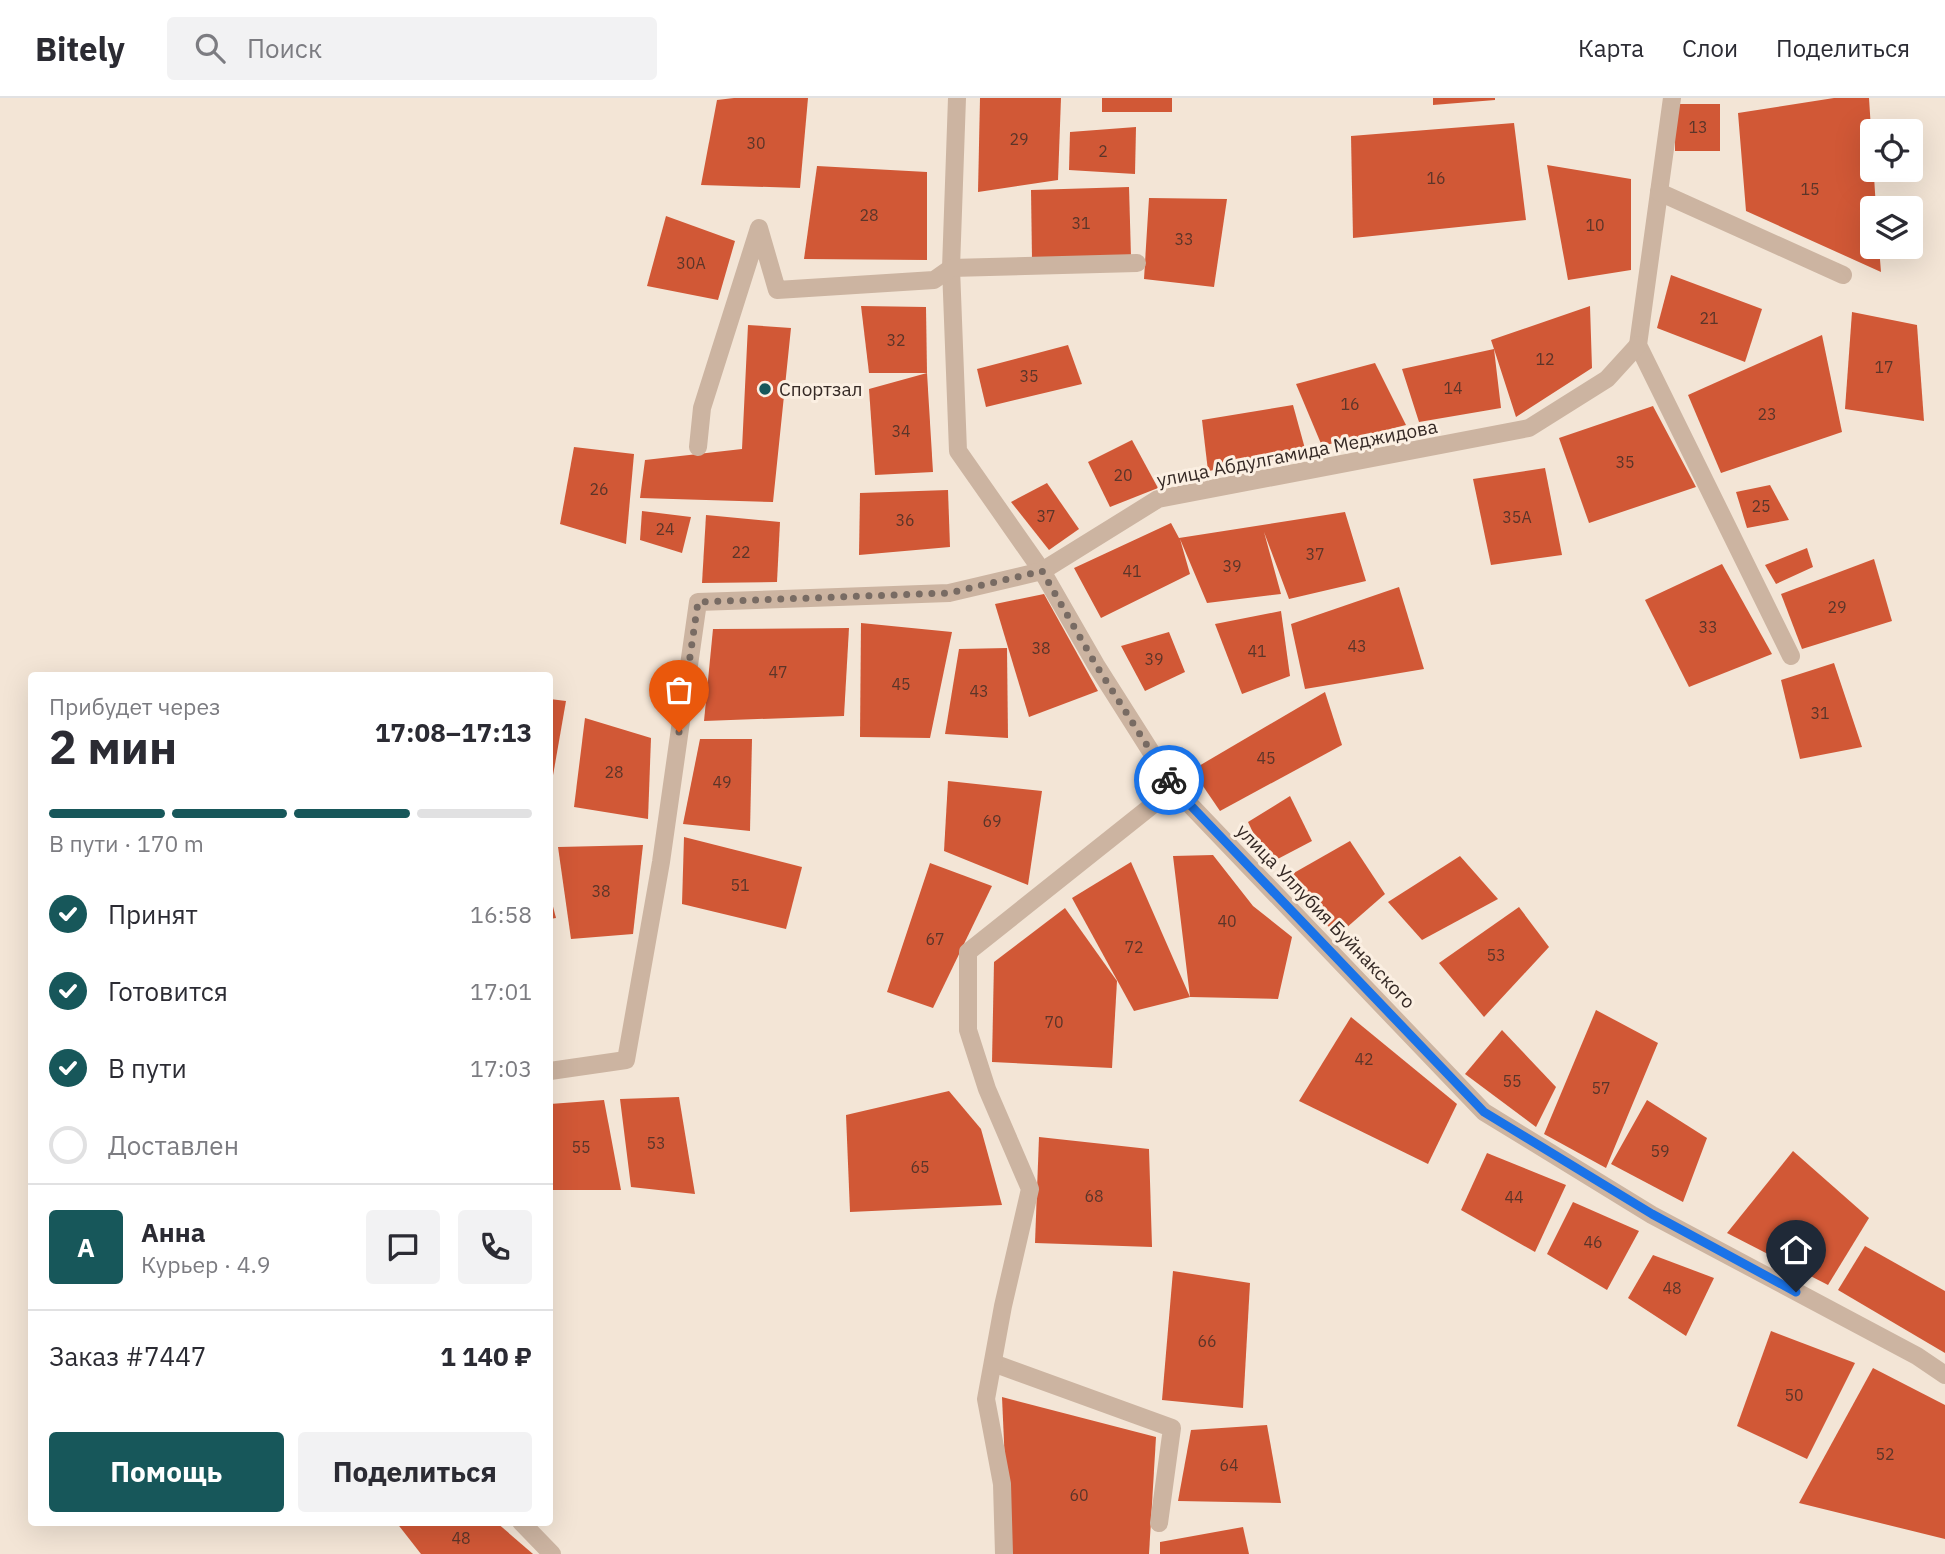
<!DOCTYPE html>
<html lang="ru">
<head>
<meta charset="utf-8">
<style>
	body { margin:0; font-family:"IBM Plex Sans",sans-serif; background:#f2f2f3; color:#2b2b33; height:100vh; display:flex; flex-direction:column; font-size:26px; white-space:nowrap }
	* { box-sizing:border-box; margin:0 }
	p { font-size:23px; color:#7c7c81 }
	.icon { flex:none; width:38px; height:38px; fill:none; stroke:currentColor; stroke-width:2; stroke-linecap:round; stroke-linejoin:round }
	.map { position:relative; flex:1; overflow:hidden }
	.panel { position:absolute; left:28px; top:574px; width:525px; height:854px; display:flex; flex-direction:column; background:#fff; border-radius:7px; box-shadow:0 7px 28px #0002 }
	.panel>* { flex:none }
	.buttons { position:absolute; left:1860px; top:21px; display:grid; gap:14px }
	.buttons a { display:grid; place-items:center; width:63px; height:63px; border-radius:7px; background:#fff; box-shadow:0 7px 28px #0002; font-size:35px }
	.pin { position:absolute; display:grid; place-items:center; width:60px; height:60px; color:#fff; margin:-72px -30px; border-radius:50% 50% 50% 0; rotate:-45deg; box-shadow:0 0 7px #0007 }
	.pin .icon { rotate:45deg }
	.courier { position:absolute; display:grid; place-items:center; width:70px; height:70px; margin:-35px; border:5px solid #1a73e8; border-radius:50%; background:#fff; color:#222; box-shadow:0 2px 9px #0007 }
	.overview em { font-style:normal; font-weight:700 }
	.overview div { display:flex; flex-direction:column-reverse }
	.overview { display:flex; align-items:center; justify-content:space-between; height:119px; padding:0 21px }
	h1 { font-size:46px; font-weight:700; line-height:52px }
	.bar { display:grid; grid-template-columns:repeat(4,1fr); gap:10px 7px; align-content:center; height:84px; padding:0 21px }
	.bar i { height:9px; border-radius:5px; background:#e1e1e2 }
	.bar .active { background:#17575a }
	.bar p { grid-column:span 4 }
	.line { display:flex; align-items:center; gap:18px; padding:0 21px; border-top:2px solid #e1e1e2 }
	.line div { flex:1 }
	.round { display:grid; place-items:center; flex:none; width:74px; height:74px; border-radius:7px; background:#f2f2f3 }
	ol { padding:0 21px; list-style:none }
	li { display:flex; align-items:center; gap:21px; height:77px }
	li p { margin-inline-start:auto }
	li .icon { padding:7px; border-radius:50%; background:#17575a; color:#fff; stroke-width:4 }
	li:last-child { color:#7c7c81 }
	li i { width:38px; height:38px; border:4px solid #e1e1e2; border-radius:50% }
	.button { display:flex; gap:14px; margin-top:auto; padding:14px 21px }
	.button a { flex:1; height:80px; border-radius:7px; background:#17575a; color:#fff; font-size:28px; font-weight:700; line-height:80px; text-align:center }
	.button a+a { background:#f2f2f3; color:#2b2b33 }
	header { display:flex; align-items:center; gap:42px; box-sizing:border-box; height:98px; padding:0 35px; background:#fff; border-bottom:2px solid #e1e1e2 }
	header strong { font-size:33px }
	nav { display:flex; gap:38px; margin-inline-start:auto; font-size:24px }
	.search { width:490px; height:63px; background:#f2f2f3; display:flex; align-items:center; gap:18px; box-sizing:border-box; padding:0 24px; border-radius:7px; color:#7c7c81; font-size:26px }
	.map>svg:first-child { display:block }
	.building { fill:#d15836 }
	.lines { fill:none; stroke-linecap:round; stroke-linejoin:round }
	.minor { stroke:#ccb4a1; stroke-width:18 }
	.done { stroke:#786b63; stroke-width:7; stroke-dasharray:0 12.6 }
	.route { stroke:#1a73e8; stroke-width:9 }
	.poi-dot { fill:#17575a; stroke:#fbefe2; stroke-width:2.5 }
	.labels { text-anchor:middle; stroke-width:6; stroke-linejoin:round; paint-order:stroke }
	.number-label { font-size:16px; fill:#5c3529 }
	.poi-label { font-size:19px; fill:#352925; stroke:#fbefe2; text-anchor:start }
	.street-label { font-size:19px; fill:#352925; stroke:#fbefe2 }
</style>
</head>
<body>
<header>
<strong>Bitely</strong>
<div class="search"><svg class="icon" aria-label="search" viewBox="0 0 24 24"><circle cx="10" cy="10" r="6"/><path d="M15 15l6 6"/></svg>Поиск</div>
<nav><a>Карта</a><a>Слои</a><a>Поделиться</a></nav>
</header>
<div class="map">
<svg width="1945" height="1456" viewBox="0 0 1945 1456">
	<rect width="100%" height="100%" fill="#f3e5d6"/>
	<g class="building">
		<polygon points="734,0 808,0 800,90 701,87 717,2"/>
		<polygon points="980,0 1061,0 1058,82 978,94"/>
		<rect x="1102" y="0" width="70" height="14"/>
		<polygon points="1433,0 1495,0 1495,2 1433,7"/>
		<polygon points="1834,0 1869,0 1876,110 1872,110 1872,149 1879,149 1881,174 1746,113 1738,15"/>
		<rect x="1675" y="6" width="45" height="47"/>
		<polygon points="1514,25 1526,122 1353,140 1351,38"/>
		<polygon points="1136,29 1135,76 1069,72 1070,34"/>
		<polygon points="1547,67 1631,81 1631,172 1568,182"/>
		<polygon points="817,68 927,74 927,162 804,161"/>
		<polygon points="1129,89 1131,159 1032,161 1031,92"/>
		<polygon points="1149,100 1227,101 1214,189 1144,181"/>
		<polygon points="666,118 735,143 718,202 647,188"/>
		<polygon points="1671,177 1762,211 1745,264 1657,230"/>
		<polygon points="861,208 926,209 927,275 869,275"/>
		<polygon points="1590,208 1592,270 1516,319 1494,251 1501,310 1419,324 1402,271 1494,251 1491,242"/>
		<polygon points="1852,214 1917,227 1924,323 1845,311"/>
		<polygon points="748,227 791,230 773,404 640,400 645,362 742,351"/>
		<polygon points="1822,237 1842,334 1721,375 1688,297"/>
		<polygon points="1068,247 1082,286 986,309 977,271"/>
		<polygon points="1375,265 1406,327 1322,348 1296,286"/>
		<polygon points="927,275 933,374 875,377 869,291"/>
		<polygon points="1293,307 1307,358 1208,373 1202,322"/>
		<polygon points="1653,308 1696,389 1589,425 1559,340"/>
		<polygon points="1132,342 1158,390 1110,409 1088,364"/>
		<polygon points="574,349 634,356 626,446 560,426"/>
		<polygon points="1545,370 1562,457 1491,467 1473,381"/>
		<polygon points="1047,385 1079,431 1049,452 1011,404"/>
		<polygon points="1770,387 1789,422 1747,430 1736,394"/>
		<polygon points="948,392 950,449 859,457 860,395"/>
		<polygon points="642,413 691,419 682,455 640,442"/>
		<polygon points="1345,414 1366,483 1289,501 1264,434 1281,496 1207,505 1180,441 1190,476 1101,520 1074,470 1171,425 1179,440"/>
		<polygon points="706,417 780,424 777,484 702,485"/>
		<polygon points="1807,450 1813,469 1776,486 1765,467"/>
		<polygon points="1874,461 1892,523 1802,551 1781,496"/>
		<polygon points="1722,466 1772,556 1689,589 1645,502"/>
		<polygon points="1399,489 1424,571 1305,591 1291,526"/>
		<polygon points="1044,496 1098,593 1029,619 995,506"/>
		<polygon points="1281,513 1290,578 1242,596 1215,526"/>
		<polygon points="861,525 952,534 930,640 860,639"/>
		<polygon points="849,530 844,618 704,623 713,531"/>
		<polygon points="1169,534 1185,574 1145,593 1121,548"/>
		<polygon points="1007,550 1008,640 945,636 959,551"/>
		<polygon points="1834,565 1862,649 1800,661 1781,582"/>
		<polygon points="1325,594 1342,647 1220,713 1192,672"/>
		<polygon points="550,601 566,603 551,689 550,689"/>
		<polygon points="585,620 651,640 648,721 574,709"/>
		<polygon points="700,641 752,641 750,733 683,726"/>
		<polygon points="948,683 1042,693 1028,787 944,753"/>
		<polygon points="1290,698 1312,743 1268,766 1248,724"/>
		<polygon points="684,739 802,769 786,831 682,806"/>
		<polygon points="1350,743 1385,796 1337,838 1285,780"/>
		<polygon points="643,747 633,836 571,841 558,749"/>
		<polygon points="1213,757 1253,808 1292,839 1278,901 1190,899 1173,758"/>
		<polygon points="1460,758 1498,801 1422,842 1388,804"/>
		<polygon points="1131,764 1190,899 1134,913 1072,800"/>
		<polygon points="930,765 992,788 933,910 887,894"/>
		<polygon points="550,797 556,820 550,821"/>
		<polygon points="1519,809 1549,849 1484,919 1439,865"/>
		<polygon points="1065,810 1117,883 1112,970 992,964 994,864"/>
		<polygon points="1596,912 1658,945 1606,1070 1544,1036"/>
		<polygon points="1351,919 1457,1006 1428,1066 1299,1003"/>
		<polygon points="1502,932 1556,989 1536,1029 1465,976"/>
		<polygon points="949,993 981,1031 1002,1107 850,1114 846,1017"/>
		<polygon points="679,999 695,1096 631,1089 620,1001"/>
		<polygon points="604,1002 621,1092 550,1092 550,1006"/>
		<polygon points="1647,1002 1707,1040 1683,1104 1611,1066"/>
		<polygon points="1039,1039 1149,1051 1152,1149 1035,1145"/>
		<polygon points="1793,1053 1869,1120 1828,1187 1727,1135"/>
		<polygon points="1487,1055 1566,1087 1535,1154 1461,1112"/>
		<polygon points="1573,1104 1639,1133 1607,1192 1547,1156"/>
		<polygon points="1865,1148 1945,1193 1945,1255 1838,1192"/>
		<polygon points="1653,1157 1714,1180 1686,1238 1628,1200"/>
		<polygon points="1173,1173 1250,1185 1243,1310 1162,1302"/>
		<polygon points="1771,1233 1855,1265 1807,1361 1737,1328"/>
		<polygon points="1873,1270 1945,1307 1945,1441 1799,1405"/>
		<polygon points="1002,1299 1156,1339 1149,1456 1009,1456"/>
		<polygon points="1267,1327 1281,1405 1178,1403 1191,1332"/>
		<polygon points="396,1424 496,1424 533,1456 421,1456"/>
		<polygon points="1243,1429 1249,1456 1160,1456 1160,1444"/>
	</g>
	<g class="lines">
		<g class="minor">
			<polyline points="957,0 951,170 958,353 1042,473 1096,567 1174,690 1484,1014 1652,1117 1917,1258 1945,1277"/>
			<polyline points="1672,0 1638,247 1791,558"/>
			<polyline points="1659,94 1843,177"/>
			<polyline points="698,349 702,310 759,130 777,192 934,182 951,170 1137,165"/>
			<polyline points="550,973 626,962 661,764 698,504 949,495 1042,473 1158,401 1529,330 1607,281 1638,247"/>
			<polyline points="993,1265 1172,1330 1159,1425"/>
			<polyline points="521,1424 552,1456"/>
			<polyline points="1004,1456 1002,1386 986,1301 1003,1208 1030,1091 987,991 968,932 968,854 1174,690"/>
		</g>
	</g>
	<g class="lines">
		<polyline class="done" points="679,634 698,504 949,495 1042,473 1096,567 1169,682"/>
		<polyline class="route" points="1169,682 1174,690 1484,1014 1652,1116 1796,1194"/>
	</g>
	<circle class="poi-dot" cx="765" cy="291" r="7"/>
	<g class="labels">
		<g class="number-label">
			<text x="1698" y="35">13</text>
			<text x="1019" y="47">29</text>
			<text x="756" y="51">30</text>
			<text x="1103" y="59">2</text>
			<text x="1436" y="86">16</text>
			<text x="1810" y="97">15</text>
			<text x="869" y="123">28</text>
			<text x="1081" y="131">31</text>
			<text x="1595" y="133">10</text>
			<text x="1184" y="147">33</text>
			<text x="691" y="171">30А</text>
			<text x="1709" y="226">21</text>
			<text x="896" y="248">32</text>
			<text x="1545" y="267">12</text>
			<text x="1884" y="275">17</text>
			<text x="1029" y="284">35</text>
			<text x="1453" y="296">14</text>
			<text x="1350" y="312">16</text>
			<text x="1767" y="322">23</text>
			<text x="901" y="339">34</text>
			<text x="1625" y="370">35</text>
			<text x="1123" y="383">20</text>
			<text x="599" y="397">26</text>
			<text x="1761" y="414">25</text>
			<text x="1046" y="424">37</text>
			<text x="1517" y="425">35А</text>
			<text x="905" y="428">36</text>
			<text x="665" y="437">24</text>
			<text x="741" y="460">22</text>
			<text x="1315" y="462">37</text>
			<text x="1232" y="474">39</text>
			<text x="1132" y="479">41</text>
			<text x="1837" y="515">29</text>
			<text x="1708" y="535">33</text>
			<text x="1357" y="554">43</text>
			<text x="1041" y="556">38</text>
			<text x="1257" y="559">41</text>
			<text x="1154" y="567">39</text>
			<text x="778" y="580">47</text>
			<text x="901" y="592">45</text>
			<text x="979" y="599">43</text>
			<text x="1820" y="621">31</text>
			<text x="1266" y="666">45</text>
			<text x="614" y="680">28</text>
			<text x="722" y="690">49</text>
			<text x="992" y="729">69</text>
			<text x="740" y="793">51</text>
			<text x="601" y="799">38</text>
			<text x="1227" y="829">40</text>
			<text x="935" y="847">67</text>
			<text x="1134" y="855">72</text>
			<text x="1496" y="863">53</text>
			<text x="1054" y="930">70</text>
			<text x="1364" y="967">42</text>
			<text x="1512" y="989">55</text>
			<text x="1601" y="996">57</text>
			<text x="656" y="1051">53</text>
			<text x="581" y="1055">55</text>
			<text x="1660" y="1059">59</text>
			<text x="920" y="1075">65</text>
			<text x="1094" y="1104">68</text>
			<text x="1514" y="1105">44</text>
			<text x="1593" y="1150">46</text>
			<text x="1672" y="1196">48</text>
			<text x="1207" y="1249">66</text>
			<text x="1794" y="1303">50</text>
			<text x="1885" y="1362">52</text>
			<text x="1229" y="1373">64</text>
			<text x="1079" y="1403">60</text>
			<text x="461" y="1446">48</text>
		</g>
		<g class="poi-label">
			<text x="779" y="298">Спортзал</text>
		</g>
		<g class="street-label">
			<text transform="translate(1297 355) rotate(-11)" y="7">улица Абдулгамида Меджидова</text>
			<text transform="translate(1326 818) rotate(46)" y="7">улица Уллубия Буйнакского</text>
		</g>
	</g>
</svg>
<div class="buttons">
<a><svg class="icon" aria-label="locate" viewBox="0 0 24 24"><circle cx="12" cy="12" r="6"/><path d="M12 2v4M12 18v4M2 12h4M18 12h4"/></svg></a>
<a><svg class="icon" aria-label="layers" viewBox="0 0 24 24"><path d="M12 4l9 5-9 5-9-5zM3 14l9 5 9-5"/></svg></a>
</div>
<div class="pin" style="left:679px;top:634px;background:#ea580c"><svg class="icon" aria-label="bag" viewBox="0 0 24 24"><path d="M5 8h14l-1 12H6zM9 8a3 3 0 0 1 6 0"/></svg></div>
<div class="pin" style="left:1796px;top:1194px;background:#1f2937"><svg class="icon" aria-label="home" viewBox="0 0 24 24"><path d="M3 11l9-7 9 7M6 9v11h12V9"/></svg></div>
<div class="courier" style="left:1169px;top:682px"><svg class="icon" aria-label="bike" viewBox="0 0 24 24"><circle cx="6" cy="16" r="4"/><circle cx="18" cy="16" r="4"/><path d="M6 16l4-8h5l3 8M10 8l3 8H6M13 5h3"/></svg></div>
<section class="panel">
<div class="overview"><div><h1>2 мин</h1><p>Прибудет через</p></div><em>17:08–17:13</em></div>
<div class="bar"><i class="active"></i><i class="active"></i><i class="active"></i><i></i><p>В пути · 170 m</p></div>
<ol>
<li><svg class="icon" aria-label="check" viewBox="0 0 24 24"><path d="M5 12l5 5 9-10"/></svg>Принят<p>16:58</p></li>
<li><svg class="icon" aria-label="check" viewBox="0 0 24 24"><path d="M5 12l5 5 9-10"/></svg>Готовится<p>17:01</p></li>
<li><svg class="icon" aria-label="check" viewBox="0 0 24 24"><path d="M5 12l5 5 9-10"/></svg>В пути<p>17:03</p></li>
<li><i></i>Доставлен</li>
</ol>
<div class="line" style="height:126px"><b class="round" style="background:#17575a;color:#fff">А</b><div><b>Анна</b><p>Курьер · 4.9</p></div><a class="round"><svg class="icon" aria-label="chat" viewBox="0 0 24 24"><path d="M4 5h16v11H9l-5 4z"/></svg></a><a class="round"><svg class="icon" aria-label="phone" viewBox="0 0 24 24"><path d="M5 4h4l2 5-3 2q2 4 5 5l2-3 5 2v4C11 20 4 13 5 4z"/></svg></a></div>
<div class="line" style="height:91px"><div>Заказ #7447</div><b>1 140 ₽</b></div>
<div class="button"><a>Помощь</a><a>Поделиться</a></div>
</section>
</div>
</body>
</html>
